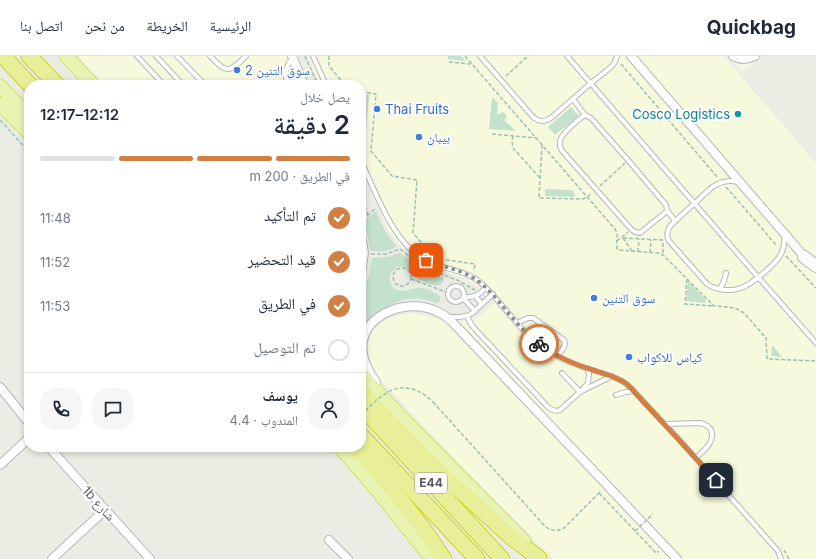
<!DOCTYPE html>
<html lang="ar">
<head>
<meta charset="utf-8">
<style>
	body { margin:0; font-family:Inter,"Noto Naskh Arabic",sans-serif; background:#f6f6f7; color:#1f2937; direction:rtl; height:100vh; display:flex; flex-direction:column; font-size:15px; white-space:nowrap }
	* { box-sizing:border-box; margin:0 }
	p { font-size:13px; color:#747a83 }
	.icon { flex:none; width:22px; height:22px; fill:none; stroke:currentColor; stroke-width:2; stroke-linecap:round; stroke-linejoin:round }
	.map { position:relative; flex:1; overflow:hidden; direction:ltr }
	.sheet { position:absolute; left:24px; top:24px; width:342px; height:372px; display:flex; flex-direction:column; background:#fff; border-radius:16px; box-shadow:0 2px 6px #0003; direction:rtl }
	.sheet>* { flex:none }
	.pin { position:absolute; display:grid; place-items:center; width:34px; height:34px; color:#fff; margin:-17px; border-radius:8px; box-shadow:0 2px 6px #0006 }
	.courier { position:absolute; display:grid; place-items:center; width:40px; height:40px; margin:-20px; border:3px solid #d27f44; border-radius:50%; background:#fff; color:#222; box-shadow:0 1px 5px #0007 }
	.headline em { font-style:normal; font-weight:600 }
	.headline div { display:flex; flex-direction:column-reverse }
	.headline { display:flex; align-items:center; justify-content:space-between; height:68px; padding:0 16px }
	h1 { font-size:26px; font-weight:600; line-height:30px }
	.bar { display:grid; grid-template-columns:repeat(4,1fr); gap:6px 4px; align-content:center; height:48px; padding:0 16px }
	.bar i { height:5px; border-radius:3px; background:#e0e1e3 }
	.bar .current { background:#d27f44 }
	.bar p { grid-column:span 4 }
	.line { display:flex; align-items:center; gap:10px; padding:0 16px; border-top:1px solid #e0e1e3 }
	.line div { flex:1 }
	.round { display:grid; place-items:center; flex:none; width:42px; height:42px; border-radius:16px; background:#f6f6f7 }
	ol { padding:0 16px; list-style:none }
	li { display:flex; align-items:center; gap:12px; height:44px }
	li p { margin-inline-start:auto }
	li .icon { padding:4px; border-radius:50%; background:#d27f44; color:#fff; stroke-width:4 }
	li:last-child { color:#747a83 }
	li i { width:22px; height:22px; border:2px solid #e0e1e3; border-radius:50% }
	header { display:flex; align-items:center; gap:24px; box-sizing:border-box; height:56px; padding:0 20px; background:#fff; border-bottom:1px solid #e0e1e3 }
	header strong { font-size:19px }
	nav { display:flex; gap:22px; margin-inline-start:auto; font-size:14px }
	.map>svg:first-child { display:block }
	.commercial { fill:#f6f9dc }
	.green { fill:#c3e1cd }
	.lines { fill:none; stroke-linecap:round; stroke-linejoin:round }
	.lane-casing { stroke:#b6b6bc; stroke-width:6 }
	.street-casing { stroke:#b6b6bc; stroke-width:10 }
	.secondary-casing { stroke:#b7b7be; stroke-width:14 }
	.primary-casing { stroke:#d8de6a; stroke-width:15 }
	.highway-casing { stroke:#ced21d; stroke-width:17 }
	.path { stroke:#9dc1b3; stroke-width:1.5; stroke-dasharray:4 2; stroke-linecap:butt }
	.lane { stroke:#fff; stroke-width:4 }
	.street { stroke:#fff; stroke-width:8 }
	.secondary { stroke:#fff; stroke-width:12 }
	.primary { stroke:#e8f4b1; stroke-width:13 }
	.highway { stroke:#e8ef98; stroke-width:15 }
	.path-bridge { stroke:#9dc1b3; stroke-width:1.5; stroke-dasharray:4 2; stroke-linecap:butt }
	.done { stroke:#8e8e90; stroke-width:4; stroke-dasharray:0 7.2 }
	.route { stroke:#d27f44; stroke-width:5 }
	.shop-dot { fill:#3f7fe0; stroke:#fff; stroke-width:1.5 }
	.culture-dot { fill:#0f9aa8; stroke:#fff; stroke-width:1.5 }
	.labels { text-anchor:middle; stroke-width:4; stroke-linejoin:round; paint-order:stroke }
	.shield { fill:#fff; stroke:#8d8d91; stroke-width:1 }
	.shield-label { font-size:12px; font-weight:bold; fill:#5c5c62 }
	.shop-label { font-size:13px; fill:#366cbe; stroke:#fff; text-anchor:start }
	.culture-label { font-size:13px; fill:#0d838f; stroke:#fff; text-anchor:end }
	.street-label { font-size:13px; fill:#5c5c62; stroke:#fff }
</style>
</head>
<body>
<header>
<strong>Quickbag</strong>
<nav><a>الرئيسية</a><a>الخريطة</a><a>من نحن</a><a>اتصل بنا</a></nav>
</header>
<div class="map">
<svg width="816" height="503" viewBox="0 0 816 503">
	<rect width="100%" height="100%" fill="#ebece4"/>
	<g class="commercial">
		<polygon points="78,0 288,0 300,29 105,29"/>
		<polygon points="307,0 723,0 816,107 816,503 553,503 522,471 452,400 369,312 366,296 367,288 371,279 374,273 380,268 389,262 401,259 412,257 439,263 459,265 466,265 475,263 482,258 494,247 477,230 466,223 433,212 418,204 408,196 398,187 392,180 387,171 361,115 361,29 320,29"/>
		<polygon points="728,0 763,0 742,16"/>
		<polygon points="361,168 367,181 368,188 369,200 368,209 366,218 361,229"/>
	</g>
	<g class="green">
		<polygon points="448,0 461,0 466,5 448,3"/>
		<polygon points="361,38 369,39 366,76 364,76 361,69"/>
		<polygon points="492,41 498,47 497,59 504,56 507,61 504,64 516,75 489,73"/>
		<polygon points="571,51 579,60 555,79 548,71"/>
		<polygon points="545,133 573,134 575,141 545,140"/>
		<path d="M376,155c5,13 11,25 21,35 -9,6 -16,6 -27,5l-2,-14 -7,-17v-1l8,-2z"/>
		<path d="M400,197c14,11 28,18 44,25l-3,7c-12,1 -19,-3 -28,-11 -2,-2 -4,-4 -7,-6 -4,-2 -8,-2 -11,1 -10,6 -5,21 6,22 7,0 13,-4 21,-3 8,1 13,5 19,9l-3,6c-5,-1 -10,-3 -15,-4 -23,-4 -43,12 -60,25l-2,-2v-30l3,-5 5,-11 3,-18 15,-1z"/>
		<polygon points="688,225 706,244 705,247 686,245"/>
		<polygon points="772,290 774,291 782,301 771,300"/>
	</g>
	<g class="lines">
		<g class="lane-casing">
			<g id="lane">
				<polyline points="137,0 164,29"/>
				<polyline points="156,0 183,29"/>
				<polyline points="177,0 205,29"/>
				<path d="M210,0c17,18 19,17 36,0"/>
				<polyline points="313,0 326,29"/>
				<path d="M480,0l53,61c6,5 11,6 18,1l39,-34 21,-17 4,-5 2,-6"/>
				<polyline points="567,0 758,221 816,287"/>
				<path d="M288,29c-4,-10 -3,-19 5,-27"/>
				<polyline points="573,43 585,59"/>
				<path d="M585,59l6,3 37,42 38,45 1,5 -1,2 -26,21 -5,-1 -4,-3 -67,-76c-3,-3 -5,-7 -4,-12 1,-7 16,-19 22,-24z"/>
				<path d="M361,105c15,32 32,82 64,99 18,10 40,9 56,23 24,22 41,53 70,70 14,8 29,14 45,18 11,4 21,5 30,13 7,5 12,11 17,17 11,12 22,23 33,35 34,38 68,77 102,115l3,8"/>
				<path d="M738,126c-11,-3 -19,0 -27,6l-40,37c-4,5 -5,10 -2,16l38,43c9,6 24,8 34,4 10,-3 35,-24 40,-34 3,-6 4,-12 3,-19"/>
				<polyline points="667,154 675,165"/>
				<circle cx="456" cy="238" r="8"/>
				<polyline points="720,233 724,225 726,217"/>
				<polyline points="475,240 482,248"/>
				<path d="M464,241c9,1 16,-2 21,-9"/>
				<polyline points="463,242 475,255"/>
				<path d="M467,260l4,8 4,5 72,77c4,4 8,6 13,4l20,-18 8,-9 1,-9 -2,-6"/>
				<path d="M449,261c8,0 15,1 22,-3l22,-20"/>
				<path d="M517,267l11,-5h5l31,22c3,6 -3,11 -6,16"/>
				<polyline points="562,317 580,336 612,320"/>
				<polyline points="616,339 626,336 634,335"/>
				<path d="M665,368l35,-1c5,1 9,3 11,7 5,12 -8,21 -15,28"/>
			</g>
		</g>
		<g class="street-casing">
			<g id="street">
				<polyline points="292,0 304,29"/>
				<polyline points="631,0 808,205"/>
				<path d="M733,0c7,4 14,4 22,0"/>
				<polyline points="361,179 364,197 361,217"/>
				<path d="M376,326c-21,-28 -19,-58 16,-72 16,-6 34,-5 48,3 7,3 12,9 17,14l220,232"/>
				<polyline points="0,331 29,367"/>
				<polyline points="49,391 82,428 150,503"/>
				<polyline points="0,409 29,382"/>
				<polyline points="329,484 348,503"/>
				<polyline points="52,503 105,454"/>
			</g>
		</g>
		<g class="secondary-casing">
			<polyline id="secondary" points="804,201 816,210"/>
		</g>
		<g class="primary-casing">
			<g id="primary">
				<polyline points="66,0 93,29"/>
				<polyline points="0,30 29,60"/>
				<polyline points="0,48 29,77"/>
				<polyline points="361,318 404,364 524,485"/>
				<polyline points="340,391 377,434 432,503"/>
			</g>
		</g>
		<g class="highway-casing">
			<g id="highway">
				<polyline points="3,0 30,29"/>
				<polyline points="29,0 57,29"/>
				<polyline points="361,335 418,395 444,420 511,481 539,502"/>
				<polyline points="361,350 502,503"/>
				<polyline points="361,379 477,503"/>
				<path d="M355,391c23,25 46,51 66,79 8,10 15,22 23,33"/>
			</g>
		</g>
		<g class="path">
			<polyline points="305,0 318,29"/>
			<polyline points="329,0 329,10 345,29"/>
			<path d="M465,0l150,173c5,7 -1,14 3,21l40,3 5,2 51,51 15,1 8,2 7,4 22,25 1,21 49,2"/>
			<polyline points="449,6 471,8"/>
			<polyline points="621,8 718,122"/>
			<polyline points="506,20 528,0"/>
			<polyline points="361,36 376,38 371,95 392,120 417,124 413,177 435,202"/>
			<polyline points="0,64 29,96"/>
			<polyline points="492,78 536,82"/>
			<polyline points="513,80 512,86 513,92 540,122"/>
			<polyline points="542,89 539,142 583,143 587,141 592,137"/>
			<polyline points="600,130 625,107"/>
			<polyline points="726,131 777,190"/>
			<polyline points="361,139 368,159"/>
			<polyline points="361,161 368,159 376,152"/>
			<polyline points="623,182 663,184"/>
			<polyline points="623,182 632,195"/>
			<polyline points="617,185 628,176"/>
			<polyline points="663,187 663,199"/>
			<polyline points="400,193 410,201"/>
			<polyline points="638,196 639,183"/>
			<polyline points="650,197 651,184"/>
			<polyline points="371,198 386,198 400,193"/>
			<polyline points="786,200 816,232"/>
			<polyline points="440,203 475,208 474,215"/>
			<circle cx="402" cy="221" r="9"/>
			<polyline points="428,213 457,224 475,234"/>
			<polyline points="411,223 449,237"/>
			<polyline points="687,223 685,248 714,250"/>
			<path d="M433,346l110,122c6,7 13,8 21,4l35,-35 1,-3"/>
			<polyline points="599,437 656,497 659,495"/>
			<polyline points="784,494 789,503"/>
		</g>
		<use href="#lane" class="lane"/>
		<use href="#street" class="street"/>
		<use href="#secondary" class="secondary"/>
		<use href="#primary" class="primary"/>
		<use href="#highway" class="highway"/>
		<g class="path-bridge">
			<path d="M361,359c8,-7 15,-16 24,-21 17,-12 35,-5 48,8"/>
			<polyline points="635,475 653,458"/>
		</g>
	</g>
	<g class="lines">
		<path class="done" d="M426,204c16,7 34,9 49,19 17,11 28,29 42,44 7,8 14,15 22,21"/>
		<path class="route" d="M539,288c17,13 37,21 57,27 12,4 20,6 31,13l89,96"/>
	</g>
	<g class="shop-dot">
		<circle cx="237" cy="14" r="4"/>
		<circle cx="377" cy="53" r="4"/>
		<circle cx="419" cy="81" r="4"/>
		<circle cx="594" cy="242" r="4"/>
		<circle cx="629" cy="301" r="4"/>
	</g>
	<circle class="culture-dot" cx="738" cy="58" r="4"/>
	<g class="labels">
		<rect class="shield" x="415" y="417" width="32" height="20" rx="3"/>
		<g class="shield-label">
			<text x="431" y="431">E44</text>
		</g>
		<g class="shop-label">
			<text x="245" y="19">سوق التنين 2</text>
			<text x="385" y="58">Thai Fruits</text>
			<text x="427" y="86">بيبان</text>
			<text x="602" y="247">سوق التنين</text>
			<text x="637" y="306">كياس للاكواب</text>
		</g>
		<g class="culture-label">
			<text x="730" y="63">Cosco Logistics</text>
		</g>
		<g class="street-label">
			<text transform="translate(99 447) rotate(48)" y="5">1b شارع</text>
		</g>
	</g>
</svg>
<div class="pin" style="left:426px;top:204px;background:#ea580c"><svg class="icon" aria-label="bag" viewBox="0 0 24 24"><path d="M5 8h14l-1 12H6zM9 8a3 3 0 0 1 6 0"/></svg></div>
<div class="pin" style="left:716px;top:424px;background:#1f2937"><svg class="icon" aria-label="home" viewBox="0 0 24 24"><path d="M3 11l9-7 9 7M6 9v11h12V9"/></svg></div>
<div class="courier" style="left:539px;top:288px"><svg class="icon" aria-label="bike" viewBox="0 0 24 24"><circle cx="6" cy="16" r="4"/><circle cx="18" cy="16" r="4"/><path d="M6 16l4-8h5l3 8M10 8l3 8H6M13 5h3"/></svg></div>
<section class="sheet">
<div class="headline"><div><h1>2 دقيقة</h1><p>يصل خلال</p></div><em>12:12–12:17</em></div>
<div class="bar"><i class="current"></i><i class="current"></i><i class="current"></i><i></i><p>في الطريق · 200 m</p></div>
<ol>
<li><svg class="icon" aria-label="check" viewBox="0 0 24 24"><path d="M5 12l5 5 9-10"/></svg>تم التأكيد<p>11:48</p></li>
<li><svg class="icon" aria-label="check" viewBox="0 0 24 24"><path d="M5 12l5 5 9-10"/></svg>قيد التحضير<p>11:52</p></li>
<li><svg class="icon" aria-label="check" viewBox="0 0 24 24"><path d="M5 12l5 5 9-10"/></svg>في الطريق<p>11:53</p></li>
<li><i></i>تم التوصيل</li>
</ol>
<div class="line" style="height:72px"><a class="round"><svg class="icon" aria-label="person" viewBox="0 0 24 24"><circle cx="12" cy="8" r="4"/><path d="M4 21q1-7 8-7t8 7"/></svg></a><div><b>يوسف</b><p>المندوب · 4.4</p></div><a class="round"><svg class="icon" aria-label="chat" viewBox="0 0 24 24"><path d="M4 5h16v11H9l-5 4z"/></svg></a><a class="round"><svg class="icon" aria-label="phone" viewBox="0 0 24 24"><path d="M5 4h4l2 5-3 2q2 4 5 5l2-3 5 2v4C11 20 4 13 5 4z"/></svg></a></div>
</section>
</div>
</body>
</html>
